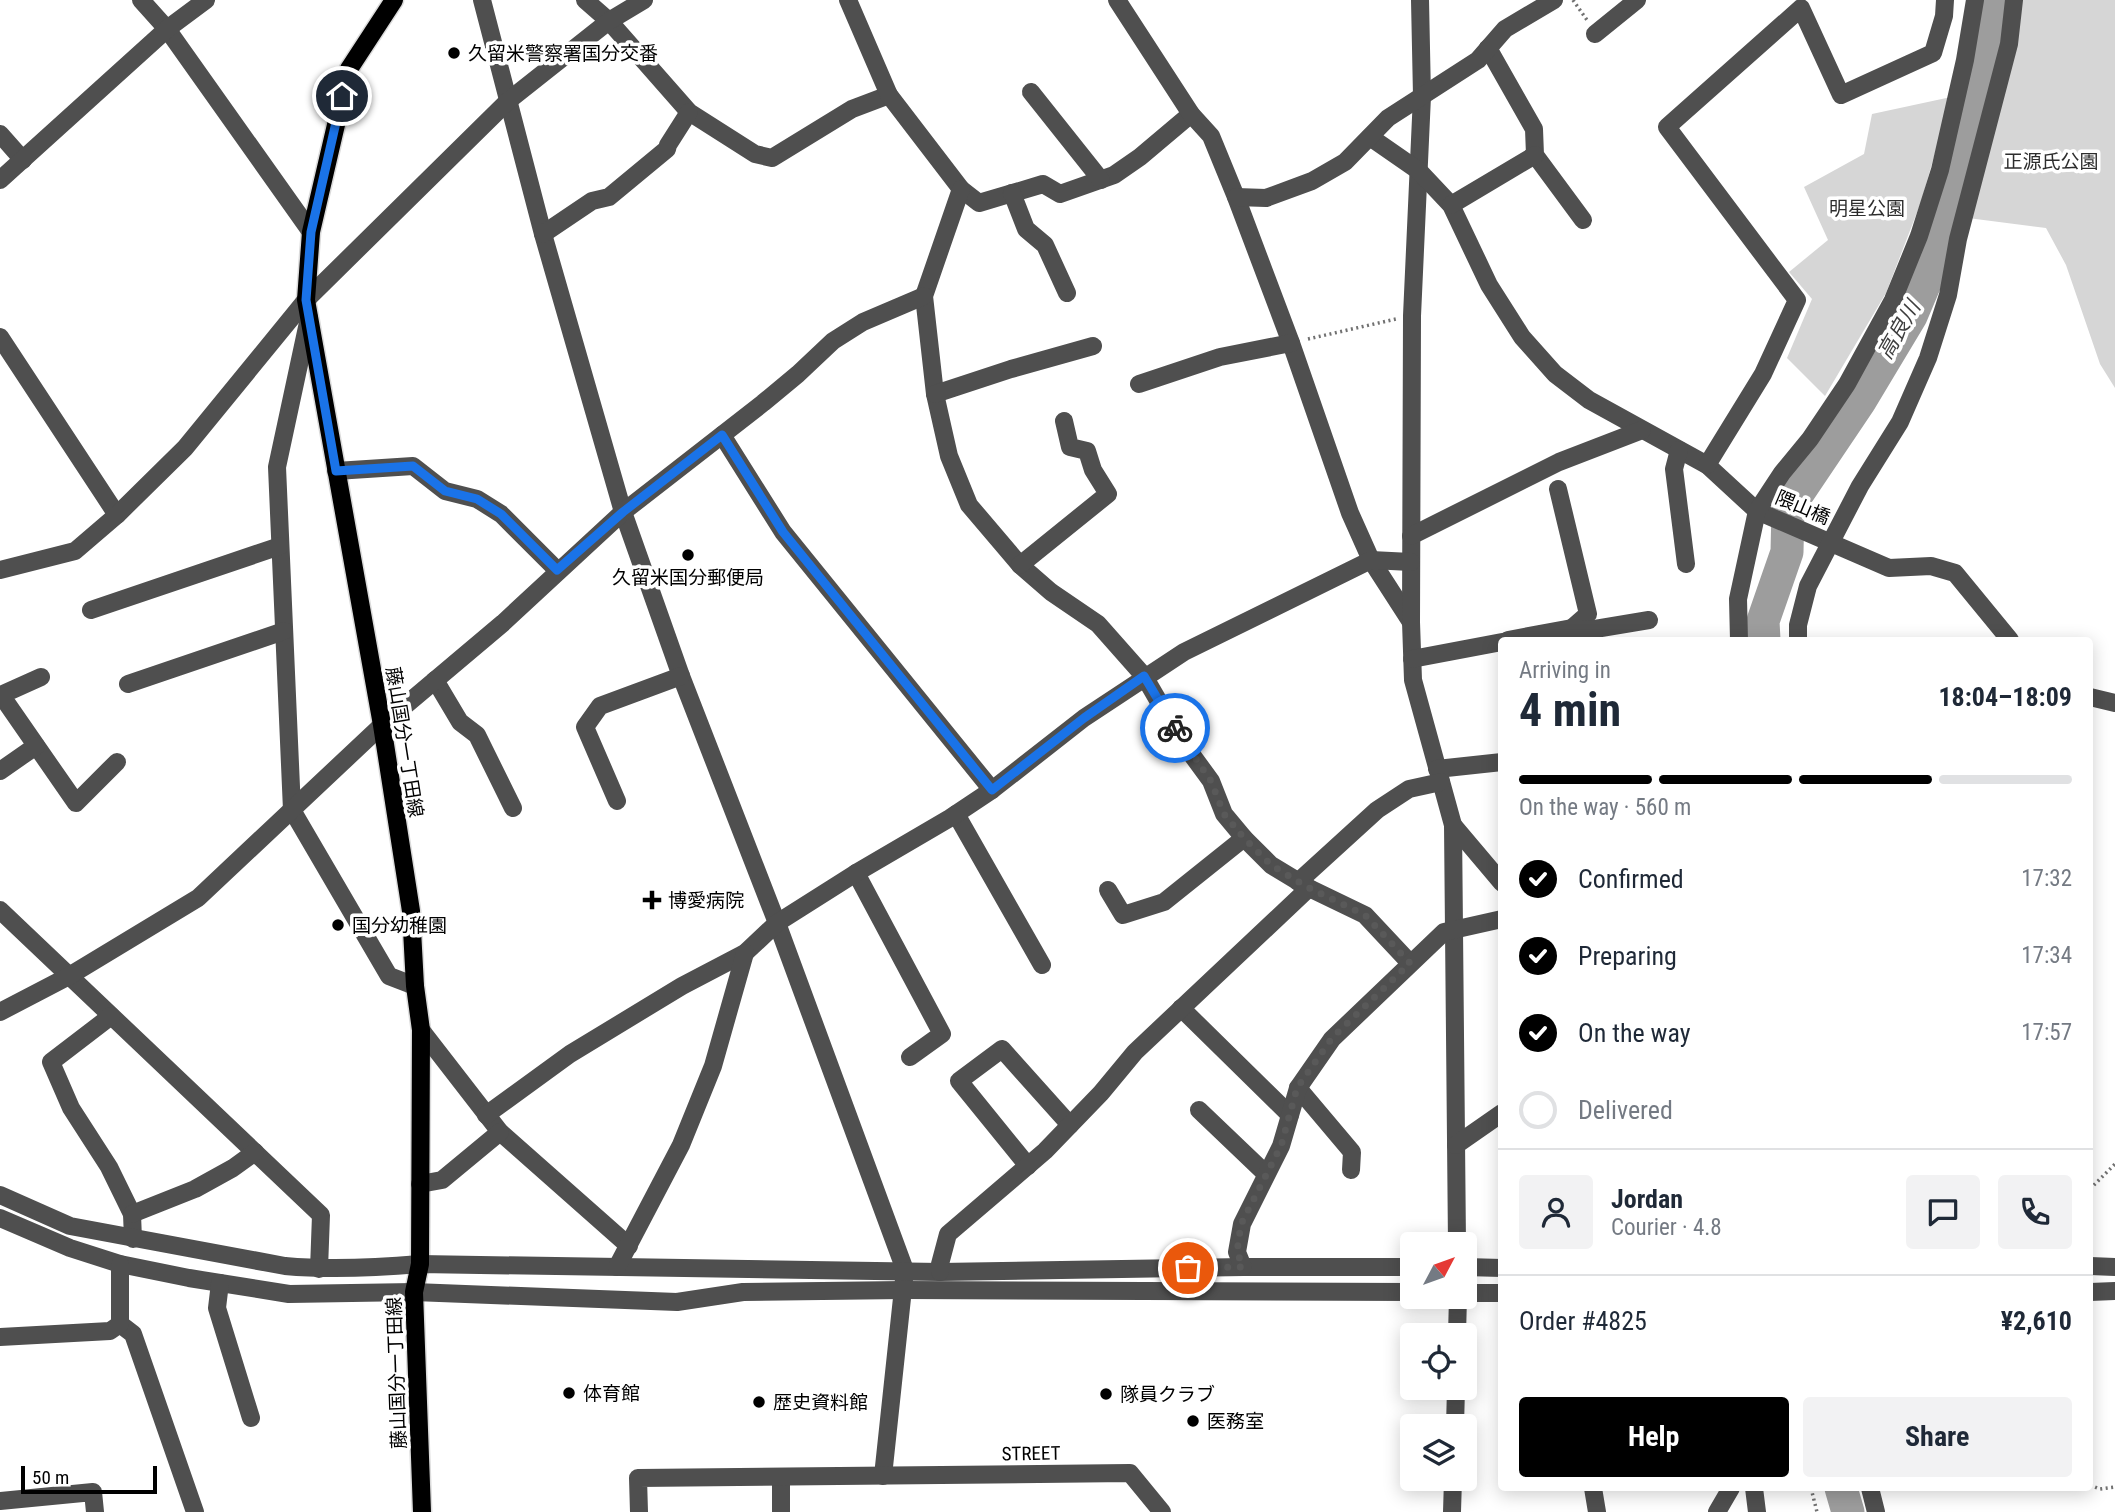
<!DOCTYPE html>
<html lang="en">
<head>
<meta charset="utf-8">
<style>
	body { margin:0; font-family:"Roboto Condensed","Noto Sans JP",sans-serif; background:#f2f2f3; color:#1f2937; height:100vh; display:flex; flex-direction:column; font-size:26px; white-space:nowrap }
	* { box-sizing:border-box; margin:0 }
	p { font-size:23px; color:#747a83 }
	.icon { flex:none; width:38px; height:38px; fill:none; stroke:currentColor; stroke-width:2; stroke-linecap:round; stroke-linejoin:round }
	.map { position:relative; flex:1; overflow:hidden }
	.details { position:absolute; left:1498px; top:637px; width:595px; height:854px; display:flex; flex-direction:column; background:#fff; border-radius:7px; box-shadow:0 4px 18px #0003 }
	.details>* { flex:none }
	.needle { width:46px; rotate:49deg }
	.buttons { position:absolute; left:1400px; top:1232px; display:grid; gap:14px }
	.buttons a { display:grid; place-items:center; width:77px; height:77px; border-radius:7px; background:#fff; box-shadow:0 4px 18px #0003; font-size:35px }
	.scale { position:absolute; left:21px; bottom:18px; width:136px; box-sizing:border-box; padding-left:7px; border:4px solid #000; border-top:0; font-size:19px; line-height:24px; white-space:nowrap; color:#000; -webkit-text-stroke:5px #fff; paint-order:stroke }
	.pin { position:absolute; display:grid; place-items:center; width:60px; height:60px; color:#fff; margin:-30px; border:4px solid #fff; border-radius:50%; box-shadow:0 2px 7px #0007 }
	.courier { position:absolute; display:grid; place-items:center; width:70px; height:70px; margin:-35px; border:5px solid #1a73e8; border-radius:50%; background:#fff; color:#222; box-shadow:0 2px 9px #0007 }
	.overview em { font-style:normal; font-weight:700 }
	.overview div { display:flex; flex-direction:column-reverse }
	.overview { display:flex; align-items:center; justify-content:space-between; height:119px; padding:0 21px }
	h1 { font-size:46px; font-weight:700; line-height:52px }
	.bar { display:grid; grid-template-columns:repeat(4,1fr); gap:10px 7px; align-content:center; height:84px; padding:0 21px }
	.bar i { height:9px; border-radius:5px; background:#e0e1e3 }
	.bar .selected { background:#000 }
	.bar p { grid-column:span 4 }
	.line { display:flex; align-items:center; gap:18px; padding:0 21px; border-top:2px solid #e0e1e3 }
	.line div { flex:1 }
	.round { display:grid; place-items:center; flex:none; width:74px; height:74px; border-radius:7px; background:#f2f2f3 }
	ol { padding:0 21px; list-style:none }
	li { display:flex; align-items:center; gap:21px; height:77px }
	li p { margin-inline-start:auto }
	li .icon { padding:7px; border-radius:50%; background:#000; color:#fff; stroke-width:4 }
	li:last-child { color:#747a83 }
	li i { width:38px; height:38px; border:4px solid #e0e1e3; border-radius:50% }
	.cta { display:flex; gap:14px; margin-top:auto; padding:14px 21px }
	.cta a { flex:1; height:80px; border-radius:7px; background:#000; color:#fff; font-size:28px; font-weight:700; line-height:80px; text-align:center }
	.cta a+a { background:#f2f2f3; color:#1f2937 }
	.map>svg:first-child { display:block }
	.green { fill:#d6d6d6 }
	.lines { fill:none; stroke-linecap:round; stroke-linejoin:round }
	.river { stroke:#9d9d9d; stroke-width:33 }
	.major-casing { stroke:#dbdbdb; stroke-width:21 }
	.path { stroke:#717171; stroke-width:3.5; stroke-dasharray:2 3.5; stroke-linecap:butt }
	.minor { stroke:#4f4f4f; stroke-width:18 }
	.major { stroke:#000; stroke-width:18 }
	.done { stroke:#595959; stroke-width:7; stroke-dasharray:0 12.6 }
	.route { stroke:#1a73e8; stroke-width:9 }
	.poi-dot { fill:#000; stroke:#fff; stroke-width:2.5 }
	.labels { text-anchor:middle; stroke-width:7; stroke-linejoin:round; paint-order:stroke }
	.poi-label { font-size:19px; fill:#000; stroke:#fff; text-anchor:start }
	.park-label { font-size:19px; fill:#2d2d2d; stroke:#fff }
	.street-label { font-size:19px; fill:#000; stroke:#fff }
	.water-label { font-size:21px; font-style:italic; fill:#3e3e3e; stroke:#fff }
</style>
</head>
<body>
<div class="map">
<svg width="2115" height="1512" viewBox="0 0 2115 1512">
	<rect width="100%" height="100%" fill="#fff"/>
	<g class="green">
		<polygon points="2013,0 2115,0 2115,388 2100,364 2066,265 2046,228 1968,218"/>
		<polygon points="1951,97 1921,202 1886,293 1825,396 1787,358 1812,299 1789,272 1828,240 1804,187 1864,154 1872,114"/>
	</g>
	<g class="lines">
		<g class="river">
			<polyline points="1764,640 1763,621 1787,552 1788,508 1860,401 1911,316 1936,257 1952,188 1991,50 1998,0"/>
			<polyline points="1841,1488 1848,1512"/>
		</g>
		<g class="major-casing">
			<polyline id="major" points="394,0 349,69 311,232 306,300 382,725 411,911 415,986 421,1030 420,1264 414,1292 422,1512"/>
		</g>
		<g class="path">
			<polyline points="1573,0 1587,20"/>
			<polyline points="1308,339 1396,319"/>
			<polyline points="2090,1189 2115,1164"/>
			<polyline points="2090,1485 2100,1489 2115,1487"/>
			<polyline points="1811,1488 1817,1512"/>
		</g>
		<g class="minor">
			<polyline points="141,0 167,29 311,232"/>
			<polyline points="482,0 543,234 623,512 681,676 777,923 905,1270 883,1476"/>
			<polyline points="585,0 609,21 689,112 755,154 772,158 852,109 889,95"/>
			<polyline points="848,0 889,95 961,189 979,203 1043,184 1060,194 1114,175 1140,157 1191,114"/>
			<polyline points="1117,0 1191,114 1211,136 1236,197 1291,343 1350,513 1371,560 1411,622"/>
			<polyline points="1420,0 1422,96 1412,316 1411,622 1413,680 1453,825 1457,1244"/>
			<polyline points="1595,34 1637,0"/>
			<polyline points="1488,48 1534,129 1535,155 1583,220"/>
			<polyline points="1031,92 1101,180"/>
			<polyline points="0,134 23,160"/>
			<polyline points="1370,137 1419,171 1451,205 1489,285 1522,337 1555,374 1589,400 1707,465 1757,511 1889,568 1931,566 1955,573 2010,640"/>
			<polyline points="0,180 167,29 206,0"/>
			<polyline points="961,189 924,296 935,394 949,456 969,505 1020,565 1051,592 1098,624 1144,676 1181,740 1211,781 1224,814 1244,838 1271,865 1309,888 1365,915 1410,963"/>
			<polyline points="1012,193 1026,229 1045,245 1067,293"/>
			<polyline points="1236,197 1266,198 1312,181 1345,162 1388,118 1478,60 1505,29 1554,0"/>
			<polyline points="1451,205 1535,155"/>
			<polyline points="543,234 592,201 609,197 667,149 668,145 689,112"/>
			<polyline points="309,318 277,467 292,810 389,976 415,986"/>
			<polyline points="0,337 117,515"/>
			<polyline points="1139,384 1220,357 1291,343"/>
			<polyline points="935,394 1011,369 1093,346"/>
			<polyline points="722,435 783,532 992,790"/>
			<polyline points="1679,450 1674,469 1686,564"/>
			<polyline points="1707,465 1763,374 1797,300 1667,127 1801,8 1841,95 1933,53 1944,16 1945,0"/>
			<polyline points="336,471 413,466 445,491 477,499 501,514 557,570"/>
			<polyline points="1558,489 1588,614 1572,628"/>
			<polyline points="1411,536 1559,462 1642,430"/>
			<polyline points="1020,565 1108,494 1093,470 1087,451 1070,447 1064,421"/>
			<polyline points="0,570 75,551 117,515 185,448 306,300 508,101 609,21 644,0"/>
			<polyline points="91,610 280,546"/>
			<polyline points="1508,640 1572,628 1589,630 1649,620"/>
			<polyline points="1739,640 1738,599 1757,511 1782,473 1810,439 1847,384 1893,300 1919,236 1940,170 1965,60 1975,0"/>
			<polyline points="1798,640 1798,625 1808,586 1860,486 1900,422 1928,358 1948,295 1958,239 2009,44 2014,0"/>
			<polyline points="1412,659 1502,642"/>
			<polyline points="41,677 1,695 76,803 117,762"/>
			<polyline points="435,680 460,722 477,735 513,808"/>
			<polyline points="128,684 284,631"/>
			<polyline points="2090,697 2115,703"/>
			<polyline points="1437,769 1502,762"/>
			<polyline points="0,771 36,746"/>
			<polyline points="617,801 585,727 600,706 681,676"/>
			<polyline points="956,814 1042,965"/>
			<polyline points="1453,825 1502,883"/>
			<polyline points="856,873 942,1034 910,1057"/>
			<polyline points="1298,882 1377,810 1409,789 1441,782"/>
			<polyline points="1108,890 1123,915 1164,902 1244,838"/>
			<polyline points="0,910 321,1215 319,1269"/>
			<polyline points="1181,1008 1290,1115"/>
			<polyline points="0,1012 69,976 198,898 382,725 503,623 623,512 763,403 798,374 833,341 863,322 924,296"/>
			<polyline points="111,1016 51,1062 71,1108 109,1167 132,1214 133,1239"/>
			<polyline points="421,1030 500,1132 629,1246"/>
			<polyline points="1298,1088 1352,1152 1351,1170"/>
			<polyline points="1199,1110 1266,1174"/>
			<polyline points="486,1115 570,1054 682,986 745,953 777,923 856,873 950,818 992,790 1084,718 1184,652 1371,560 1411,562"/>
			<polyline points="1456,1145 1502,1113"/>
			<polyline points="1028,1166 959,1081 1002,1049 1070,1125"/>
			<polyline points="420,1184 442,1180 500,1132"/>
			<path d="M0,1195l70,31 215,40c45,4 89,2 135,-2l520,8 303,-5h169"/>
			<polyline points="132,1214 195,1189 233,1168 255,1152"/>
			<polyline points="0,1218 70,1248 120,1264 189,1278 289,1294 414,1292 677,1302 743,1292 903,1290 1412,1292"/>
			<polyline points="2090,1266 2115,1267"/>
			<polyline points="617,1267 681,1145 713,1066 745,953"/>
			<polyline points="1243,1267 1237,1252 1242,1224 1281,1146 1298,1088 1332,1039 1444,932 1502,919"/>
			<polyline points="1465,1267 1502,1268"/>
			<polyline points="940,1272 940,1264 948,1234 1045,1151 1101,1093 1135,1052 1309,888"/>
			<polyline points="220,1283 217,1308 251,1418"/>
			<polyline points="2090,1292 2115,1291"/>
			<polyline points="1465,1293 1502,1293"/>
			<polyline points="120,1324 133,1334 195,1512"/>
			<polyline points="1457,1335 1458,1297"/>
			<polyline points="0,1337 110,1331 120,1324 120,1264"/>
			<polyline points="1455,1426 1456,1388"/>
			<polyline points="781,1477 781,1512"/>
			<polyline points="1593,1488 1597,1512"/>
			<polyline points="1754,1488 1757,1512"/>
			<polyline points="1870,1488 1876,1512"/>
			<polyline points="0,1501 93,1492 95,1512"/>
			<polyline points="639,1512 638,1478 1130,1473 1162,1512"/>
			<polyline points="1452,1512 1453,1479"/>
			<polyline points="1717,1512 1731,1488"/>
		</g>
		<use href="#major" class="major"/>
	</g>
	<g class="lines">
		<polyline class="done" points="1175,728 1211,781 1224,814 1244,838 1271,865 1309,888 1365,915 1410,963 1332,1038 1297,1088 1281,1146 1241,1224 1237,1252 1243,1267 1188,1268"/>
		<polyline class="route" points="342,96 311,232 306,300 336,471 413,466 445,491 477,499 501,514 557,570 623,512 722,435 783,532 992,790 1084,718 1144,676 1175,728"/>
	</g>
	<g class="poi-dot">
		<circle cx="454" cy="53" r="7"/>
		<circle cx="688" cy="555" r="7"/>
		<path d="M648.5 889.5h7v7h7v7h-7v7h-7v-7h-7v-7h7z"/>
		<circle cx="338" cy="925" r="7"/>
		<circle cx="569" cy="1393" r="7"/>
		<circle cx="1106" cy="1394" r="7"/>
		<circle cx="759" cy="1402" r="7"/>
		<circle cx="1193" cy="1421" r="7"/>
	</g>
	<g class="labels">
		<g class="poi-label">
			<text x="468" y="60">久留米警察署国分交番</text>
			<text x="688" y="584" text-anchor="middle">久留米国分郵便局</text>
			<text x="668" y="907">博愛病院</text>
			<text x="352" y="932">国分幼稚園</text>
			<text x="583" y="1400">体育館</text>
			<text x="1120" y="1401">隊員クラブ</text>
			<text x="773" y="1409">歴史資料館</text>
			<text x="1207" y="1428">医務室</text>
		</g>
		<g class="park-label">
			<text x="2051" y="168">正源氏公園</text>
			<text x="1867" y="215">明星公園</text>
		</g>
		<g class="street-label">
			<text transform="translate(1803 507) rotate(23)" y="7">隈山橋</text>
			<text transform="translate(405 742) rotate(81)" y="7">藤山国分一丁田線</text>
			<text transform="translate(396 1373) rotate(-92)" y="7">藤山国分一丁田線</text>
			<text transform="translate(1031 1453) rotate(-1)" y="7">STREET</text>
		</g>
		<g class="water-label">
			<text transform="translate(1899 330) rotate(-60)" y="7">高良川</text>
		</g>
	</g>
</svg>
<div class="buttons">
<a><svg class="needle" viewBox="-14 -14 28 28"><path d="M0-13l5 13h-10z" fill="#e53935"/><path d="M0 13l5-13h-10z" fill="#747a83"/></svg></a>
<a><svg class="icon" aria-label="locate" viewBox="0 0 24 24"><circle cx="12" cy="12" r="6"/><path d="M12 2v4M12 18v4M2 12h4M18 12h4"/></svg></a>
<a><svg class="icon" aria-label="layers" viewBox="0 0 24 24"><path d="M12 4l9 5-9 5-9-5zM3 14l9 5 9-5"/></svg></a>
</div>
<div class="scale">50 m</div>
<div class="pin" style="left:1188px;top:1268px;background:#ea580c"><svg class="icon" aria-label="bag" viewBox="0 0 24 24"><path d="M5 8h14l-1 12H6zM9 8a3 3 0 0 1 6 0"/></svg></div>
<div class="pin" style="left:342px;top:96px;background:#1f2937"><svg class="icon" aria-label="home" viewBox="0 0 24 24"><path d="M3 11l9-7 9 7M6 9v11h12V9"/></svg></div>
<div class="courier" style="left:1175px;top:728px"><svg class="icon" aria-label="bike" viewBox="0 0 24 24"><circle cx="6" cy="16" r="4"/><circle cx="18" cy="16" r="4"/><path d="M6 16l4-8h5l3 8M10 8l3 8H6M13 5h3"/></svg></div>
<section class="details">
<div class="overview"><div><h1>4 min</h1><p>Arriving in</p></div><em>18:04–18:09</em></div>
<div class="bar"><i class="selected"></i><i class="selected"></i><i class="selected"></i><i></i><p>On the way · 560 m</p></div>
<ol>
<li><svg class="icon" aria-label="check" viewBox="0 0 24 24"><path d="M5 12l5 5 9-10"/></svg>Confirmed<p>17:32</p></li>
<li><svg class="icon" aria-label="check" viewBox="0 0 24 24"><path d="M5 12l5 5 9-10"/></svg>Preparing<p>17:34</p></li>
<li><svg class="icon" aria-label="check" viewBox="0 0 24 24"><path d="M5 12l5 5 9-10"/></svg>On the way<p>17:57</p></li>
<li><i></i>Delivered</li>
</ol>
<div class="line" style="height:126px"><a class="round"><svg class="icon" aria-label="person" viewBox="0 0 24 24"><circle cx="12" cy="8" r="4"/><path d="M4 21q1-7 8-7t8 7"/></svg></a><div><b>Jordan</b><p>Courier · 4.8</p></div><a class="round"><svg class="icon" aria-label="chat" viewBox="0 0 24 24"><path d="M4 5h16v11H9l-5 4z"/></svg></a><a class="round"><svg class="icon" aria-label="phone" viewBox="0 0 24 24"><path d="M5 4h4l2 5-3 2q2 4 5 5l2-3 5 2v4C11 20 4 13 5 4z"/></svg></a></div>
<div class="line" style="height:91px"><div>Order #4825</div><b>¥2,610</b></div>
<div class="cta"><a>Help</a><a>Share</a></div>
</section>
</div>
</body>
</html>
